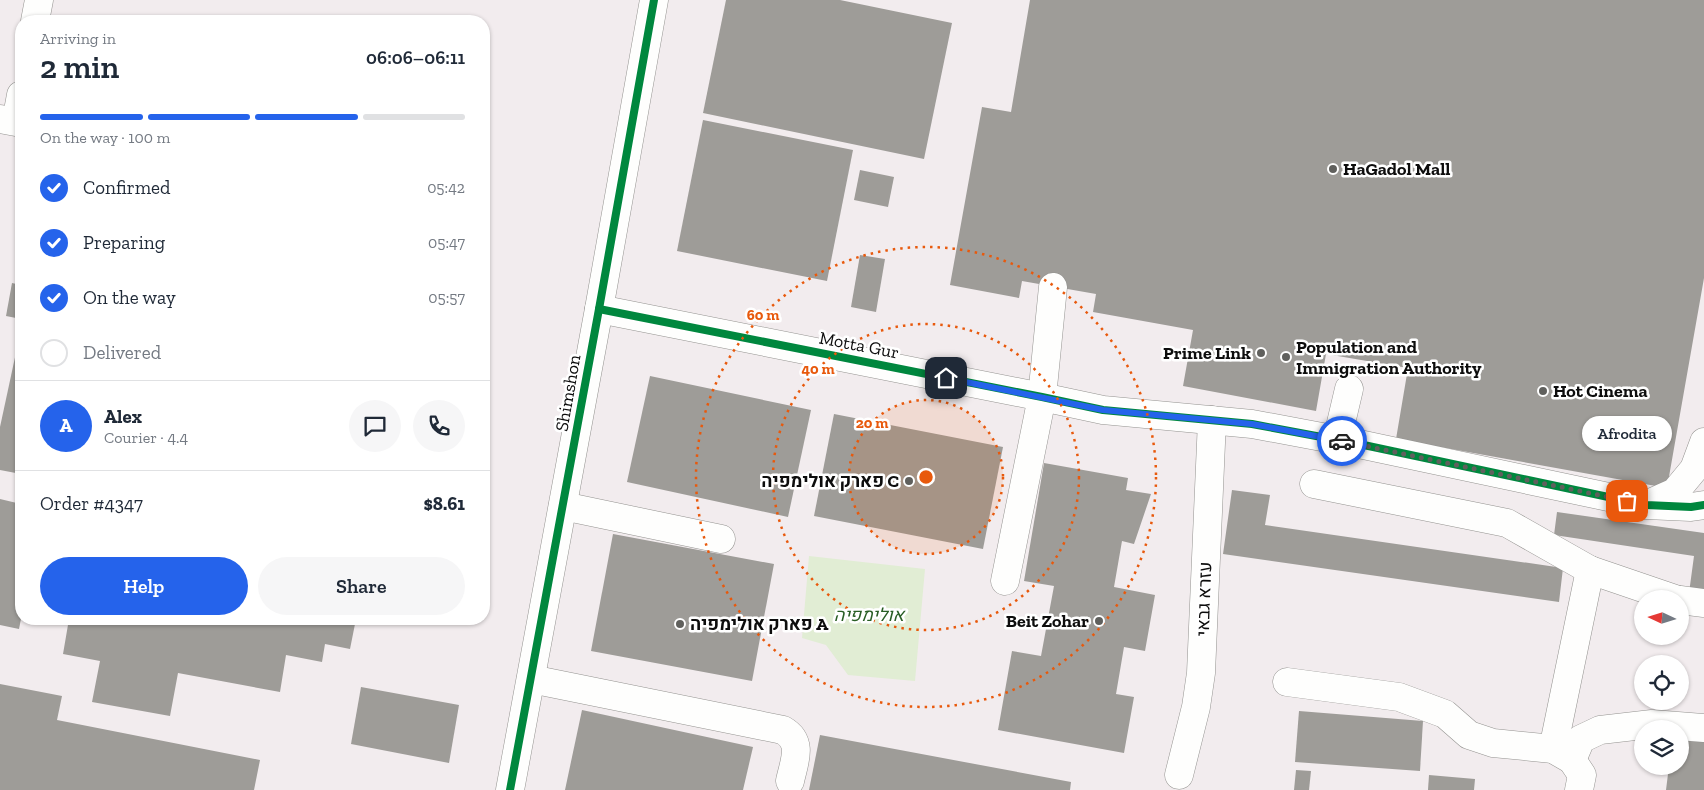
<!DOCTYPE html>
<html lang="en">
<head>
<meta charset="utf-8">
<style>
	body { margin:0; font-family:"Zilla Slab",Heebo,serif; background:#f6f6f7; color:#1f2937; height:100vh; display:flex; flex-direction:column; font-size:19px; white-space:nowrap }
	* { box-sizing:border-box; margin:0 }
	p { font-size:16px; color:#747a83 }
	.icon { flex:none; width:28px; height:28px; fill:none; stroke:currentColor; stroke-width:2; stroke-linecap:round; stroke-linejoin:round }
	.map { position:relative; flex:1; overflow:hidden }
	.sheet { position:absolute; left:15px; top:15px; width:475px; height:610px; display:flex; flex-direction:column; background:#fff; border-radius:20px; box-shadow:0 1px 4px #0004 }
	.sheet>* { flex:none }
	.needle { width:32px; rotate:274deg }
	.tools { position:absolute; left:1634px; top:590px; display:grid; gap:10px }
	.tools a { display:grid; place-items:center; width:55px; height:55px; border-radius:50%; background:#fff; box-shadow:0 1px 4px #0004; font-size:25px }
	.pin { position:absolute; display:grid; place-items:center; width:42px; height:42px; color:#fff; margin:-21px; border-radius:10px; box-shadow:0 2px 8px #0006 }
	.courier { position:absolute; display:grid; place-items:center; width:50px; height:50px; margin:-25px; border:4px solid #2563eb; border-radius:50%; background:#fff; color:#222; box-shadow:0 1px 6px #0007 }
	.bubble { position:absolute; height:35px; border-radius:18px; background:#fff; box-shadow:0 1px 4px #0004; font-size:16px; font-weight:600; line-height:35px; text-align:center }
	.headline em { font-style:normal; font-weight:600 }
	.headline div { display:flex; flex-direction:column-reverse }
	.headline { display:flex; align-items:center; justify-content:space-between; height:85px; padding:0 25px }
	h1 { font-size:32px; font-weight:600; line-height:38px }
	.bar { display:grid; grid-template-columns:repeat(4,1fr); gap:8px 5px; align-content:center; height:60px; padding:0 25px }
	.bar i { height:6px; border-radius:4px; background:#e0e1e3 }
	.bar .on { background:#2563eb }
	.bar p { grid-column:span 4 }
	.line { display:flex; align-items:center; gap:12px; padding:0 25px; border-top:1px solid #e0e1e3 }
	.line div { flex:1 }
	.round { display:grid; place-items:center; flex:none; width:52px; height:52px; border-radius:26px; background:#f6f6f7 }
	ol { padding:0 25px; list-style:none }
	li { display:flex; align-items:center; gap:15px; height:55px }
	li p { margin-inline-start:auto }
	li .icon { padding:5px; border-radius:50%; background:#2563eb; color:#fff; stroke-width:4 }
	li:last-child { color:#747a83 }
	li i { width:28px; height:28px; border:2px solid #e0e1e3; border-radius:50% }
	.cta { display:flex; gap:10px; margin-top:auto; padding:10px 25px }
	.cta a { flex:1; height:58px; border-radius:30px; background:#2563eb; color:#fff; font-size:20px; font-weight:600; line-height:58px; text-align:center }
	.cta a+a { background:#f6f6f7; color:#1f2937 }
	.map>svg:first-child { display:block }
	.industrial { fill:#f2ecee; fill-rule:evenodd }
	.green { fill:#e1edd4 }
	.building { fill:#9e9c98 }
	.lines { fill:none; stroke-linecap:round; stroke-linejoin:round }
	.minor-casing { stroke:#949390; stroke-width:29 }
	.minor { stroke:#fefefd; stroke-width:28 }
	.cycleway-casing { stroke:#fff; stroke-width:11 }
	.cycleway { stroke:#00873e; stroke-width:8 }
	.done { stroke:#60605d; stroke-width:5; stroke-dasharray:0 9 }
	.route { stroke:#2563eb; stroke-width:6 }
	.ring { fill:none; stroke:#e8590c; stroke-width:2.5; stroke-dasharray:2.5 5 }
	.poi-dot { fill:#60605d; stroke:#fff; stroke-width:2 }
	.labels { text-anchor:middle; stroke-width:5; stroke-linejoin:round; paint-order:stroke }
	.poi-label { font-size:18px; font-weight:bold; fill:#0d0d0d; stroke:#fff; text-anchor:start }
	.street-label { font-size:18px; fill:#0d0d0d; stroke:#fff }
	.park-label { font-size:18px; font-style:italic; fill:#295e25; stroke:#fff }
	.centre { fill:#e8590c; stroke:#fff; stroke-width:2.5 }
	.ring-label { font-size:15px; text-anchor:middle; font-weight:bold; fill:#e8590c; stroke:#fff; stroke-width:5; stroke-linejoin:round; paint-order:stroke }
</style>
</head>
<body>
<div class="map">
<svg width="1704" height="790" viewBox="0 0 1704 790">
	<rect width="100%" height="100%" fill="#faf9f2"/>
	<path class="industrial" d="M0,0h1704v790h-1704zM21,21h463v598h-463zM1642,599h38v37h-38zM1642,664h38v37h-38zM1642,729h38v37h-38z"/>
	<polygon class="green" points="809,556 925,569 915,681 848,675 826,645 802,638"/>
	<g class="building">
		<polygon points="726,0 840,0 952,23 924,159 703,113"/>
		<polygon points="1030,0 1704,0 1704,278 1667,488 1396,439 1408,368 1326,354 1316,411 1183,386 1193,330 1093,312 1096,294 1022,281 1019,298 950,285 982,107 1011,112"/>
		<polygon points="703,120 853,150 827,281 677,251"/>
		<polygon points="860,170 894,177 888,207 854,200"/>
		<polygon points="860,255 885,259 876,312 851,307"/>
		<polygon points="12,283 21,285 21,319 6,316"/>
		<polygon points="17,348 21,349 21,474 0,470 0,427"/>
		<polygon points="650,376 811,410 788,517 627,482"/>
		<polygon points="834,414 1003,447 983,549 814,516"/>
		<polygon points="1044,463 1128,478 1126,490 1151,494 1134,544 1122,541 1114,587 1155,595 1145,651 1124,647 1116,694 1134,697 1124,753 998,730 1012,651 1041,656 1054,586 1024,581"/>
		<polygon points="1232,490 1270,495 1265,525 1563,568 1559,602 1223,554"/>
		<polygon points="0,499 21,504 21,619 19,629 0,625"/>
		<polygon points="1557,512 1704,533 1704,595 1689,593 1694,556 1554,535"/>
		<polygon points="613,534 774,564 752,681 591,651"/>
		<polygon points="69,619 356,619 350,649 325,644 322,662 286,655 280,692 178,673 170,716 92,702 100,661 63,654"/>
		<polygon points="0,684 62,696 57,720 260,760 254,790 0,790"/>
		<polygon points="361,687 459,705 449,763 351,744"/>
		<polygon points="582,710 753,747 743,790 565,790"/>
		<polygon points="1299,711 1423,721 1420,771 1295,762"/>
		<polygon points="820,735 1071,782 1070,790 809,790"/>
		<polygon points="1680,736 1704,738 1704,790 1666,790 1669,766 1680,766"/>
		<polygon points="1296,770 1311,771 1309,790 1294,790"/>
		<polygon points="1429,775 1475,779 1474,790 1428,790"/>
	</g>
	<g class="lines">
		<g class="minor-casing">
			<g id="minor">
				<polyline points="35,21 39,0"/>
				<polyline points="0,119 16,122 21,95"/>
				<polyline points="599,309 1042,397 1103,410 1252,424 1359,444 1646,505 1691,507 1704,505"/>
				<polyline points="1337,440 1349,389"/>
				<polyline points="1314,484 1507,523 1590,570 1675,599"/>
				<polyline points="1648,504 1675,492 1694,469 1704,442"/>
				<polyline points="563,506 721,539"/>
				<polyline points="1005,581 1042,397 1053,287"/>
				<polyline points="1680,600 1704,603"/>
				<path d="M531,679l252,51c21,12 11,32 7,51"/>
				<polyline points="1287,682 1399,697 1445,714 1469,735 1493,743 1553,749 1572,760 1582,775 1579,790"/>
				<polyline points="1553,749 1590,570"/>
				<polyline points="1572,760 1581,739 1600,730 1652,724 1704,728"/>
				<polyline points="1179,775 1196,707 1201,673 1212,420"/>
				<polyline points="510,790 599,309 654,0"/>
			</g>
		</g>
		<use href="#minor" class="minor"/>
		<g class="cycleway-casing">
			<g id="cycleway">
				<polyline points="599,309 1042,397 1103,410 1252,424 1359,444 1646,505 1691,507 1704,505"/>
				<polyline points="510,790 599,309 654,0"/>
			</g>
		</g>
		<use href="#cycleway" class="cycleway"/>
	</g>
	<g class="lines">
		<polyline class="done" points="1342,441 1627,501"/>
		<polyline class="route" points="946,378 1103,410 1252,424 1342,441"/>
	</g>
	<circle cx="926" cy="477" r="77" fill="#e8590c" fill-opacity=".12"/>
	<g class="ring">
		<circle cx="926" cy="477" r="77"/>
		<circle cx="926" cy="477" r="153"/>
		<circle cx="926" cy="477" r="230"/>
	</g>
	<g class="poi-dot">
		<circle cx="1333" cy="169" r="5"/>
		<circle cx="1261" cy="353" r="5"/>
		<circle cx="1286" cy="357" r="5"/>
		<circle cx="1543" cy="391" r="5"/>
		<circle cx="909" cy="481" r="5"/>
		<circle cx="1099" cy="621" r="5"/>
		<circle cx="680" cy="624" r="5"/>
	</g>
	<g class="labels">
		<g class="poi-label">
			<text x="1343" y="175">HaGadol Mall</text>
			<text x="1296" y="353">Population and<tspan x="1296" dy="21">Immigration Authority</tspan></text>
			<text x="1251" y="359" text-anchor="end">Prime Link</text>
			<text x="1553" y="397">Hot Cinema</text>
			<text x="899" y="487" text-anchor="end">פארק אולימפיה C</text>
			<text x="1089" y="627" text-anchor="end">Beit Zohar</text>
			<text x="690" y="630">פארק אולימפיה A</text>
		</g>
		<g class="street-label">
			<text transform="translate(859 345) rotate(11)" y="6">Motta Gur</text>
			<text transform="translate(568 393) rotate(-80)" y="6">Shimshon</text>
			<text transform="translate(1204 599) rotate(-88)" y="6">עזרא גבאי</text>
		</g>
		<g class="park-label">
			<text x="869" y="621">אולימפיה</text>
		</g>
	</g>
	<circle cx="926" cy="477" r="8" class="centre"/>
	<g class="ring-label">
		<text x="763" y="320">60 m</text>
		<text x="818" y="374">40 m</text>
		<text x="872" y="428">20 m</text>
	</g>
</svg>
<div class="tools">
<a><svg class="needle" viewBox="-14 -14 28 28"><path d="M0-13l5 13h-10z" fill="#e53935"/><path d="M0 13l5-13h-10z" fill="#747a83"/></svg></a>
<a><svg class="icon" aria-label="locate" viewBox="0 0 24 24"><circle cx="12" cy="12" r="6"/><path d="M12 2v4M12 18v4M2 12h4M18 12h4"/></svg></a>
<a><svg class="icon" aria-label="layers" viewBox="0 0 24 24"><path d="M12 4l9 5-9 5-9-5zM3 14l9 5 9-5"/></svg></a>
</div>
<div class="pin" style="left:1627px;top:501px;background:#ea580c"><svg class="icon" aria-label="bag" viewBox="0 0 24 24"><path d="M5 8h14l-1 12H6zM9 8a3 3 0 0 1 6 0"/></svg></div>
<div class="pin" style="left:946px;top:378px;background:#1f2937"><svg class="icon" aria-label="home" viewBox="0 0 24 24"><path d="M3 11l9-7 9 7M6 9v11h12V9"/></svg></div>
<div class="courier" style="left:1342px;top:441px"><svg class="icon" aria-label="car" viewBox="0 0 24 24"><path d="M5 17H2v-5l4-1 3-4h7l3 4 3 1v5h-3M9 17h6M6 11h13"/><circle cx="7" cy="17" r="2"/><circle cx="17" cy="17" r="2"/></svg></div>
<div class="bubble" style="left:1582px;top:416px;width:90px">Afrodita</div>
<section class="sheet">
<div class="headline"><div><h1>2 min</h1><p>Arriving in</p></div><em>06:06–06:11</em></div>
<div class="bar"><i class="on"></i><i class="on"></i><i class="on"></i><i></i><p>On the way · 100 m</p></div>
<ol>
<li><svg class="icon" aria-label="check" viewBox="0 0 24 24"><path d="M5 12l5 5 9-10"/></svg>Confirmed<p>05:42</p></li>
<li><svg class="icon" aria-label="check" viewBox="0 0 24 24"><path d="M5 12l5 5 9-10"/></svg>Preparing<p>05:47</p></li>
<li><svg class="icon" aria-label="check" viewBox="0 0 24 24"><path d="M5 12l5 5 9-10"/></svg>On the way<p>05:57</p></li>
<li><i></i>Delivered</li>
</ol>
<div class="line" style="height:90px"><b class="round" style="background:#2563eb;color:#fff">A</b><div><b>Alex</b><p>Courier · 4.4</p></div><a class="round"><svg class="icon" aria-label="chat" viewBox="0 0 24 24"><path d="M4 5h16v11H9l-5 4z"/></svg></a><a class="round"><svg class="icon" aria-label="phone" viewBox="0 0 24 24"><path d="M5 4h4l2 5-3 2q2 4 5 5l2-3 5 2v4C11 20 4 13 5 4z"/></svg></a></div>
<div class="line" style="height:65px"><div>Order #4347</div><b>$8.61</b></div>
<div class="cta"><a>Help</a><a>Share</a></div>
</section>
</div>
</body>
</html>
